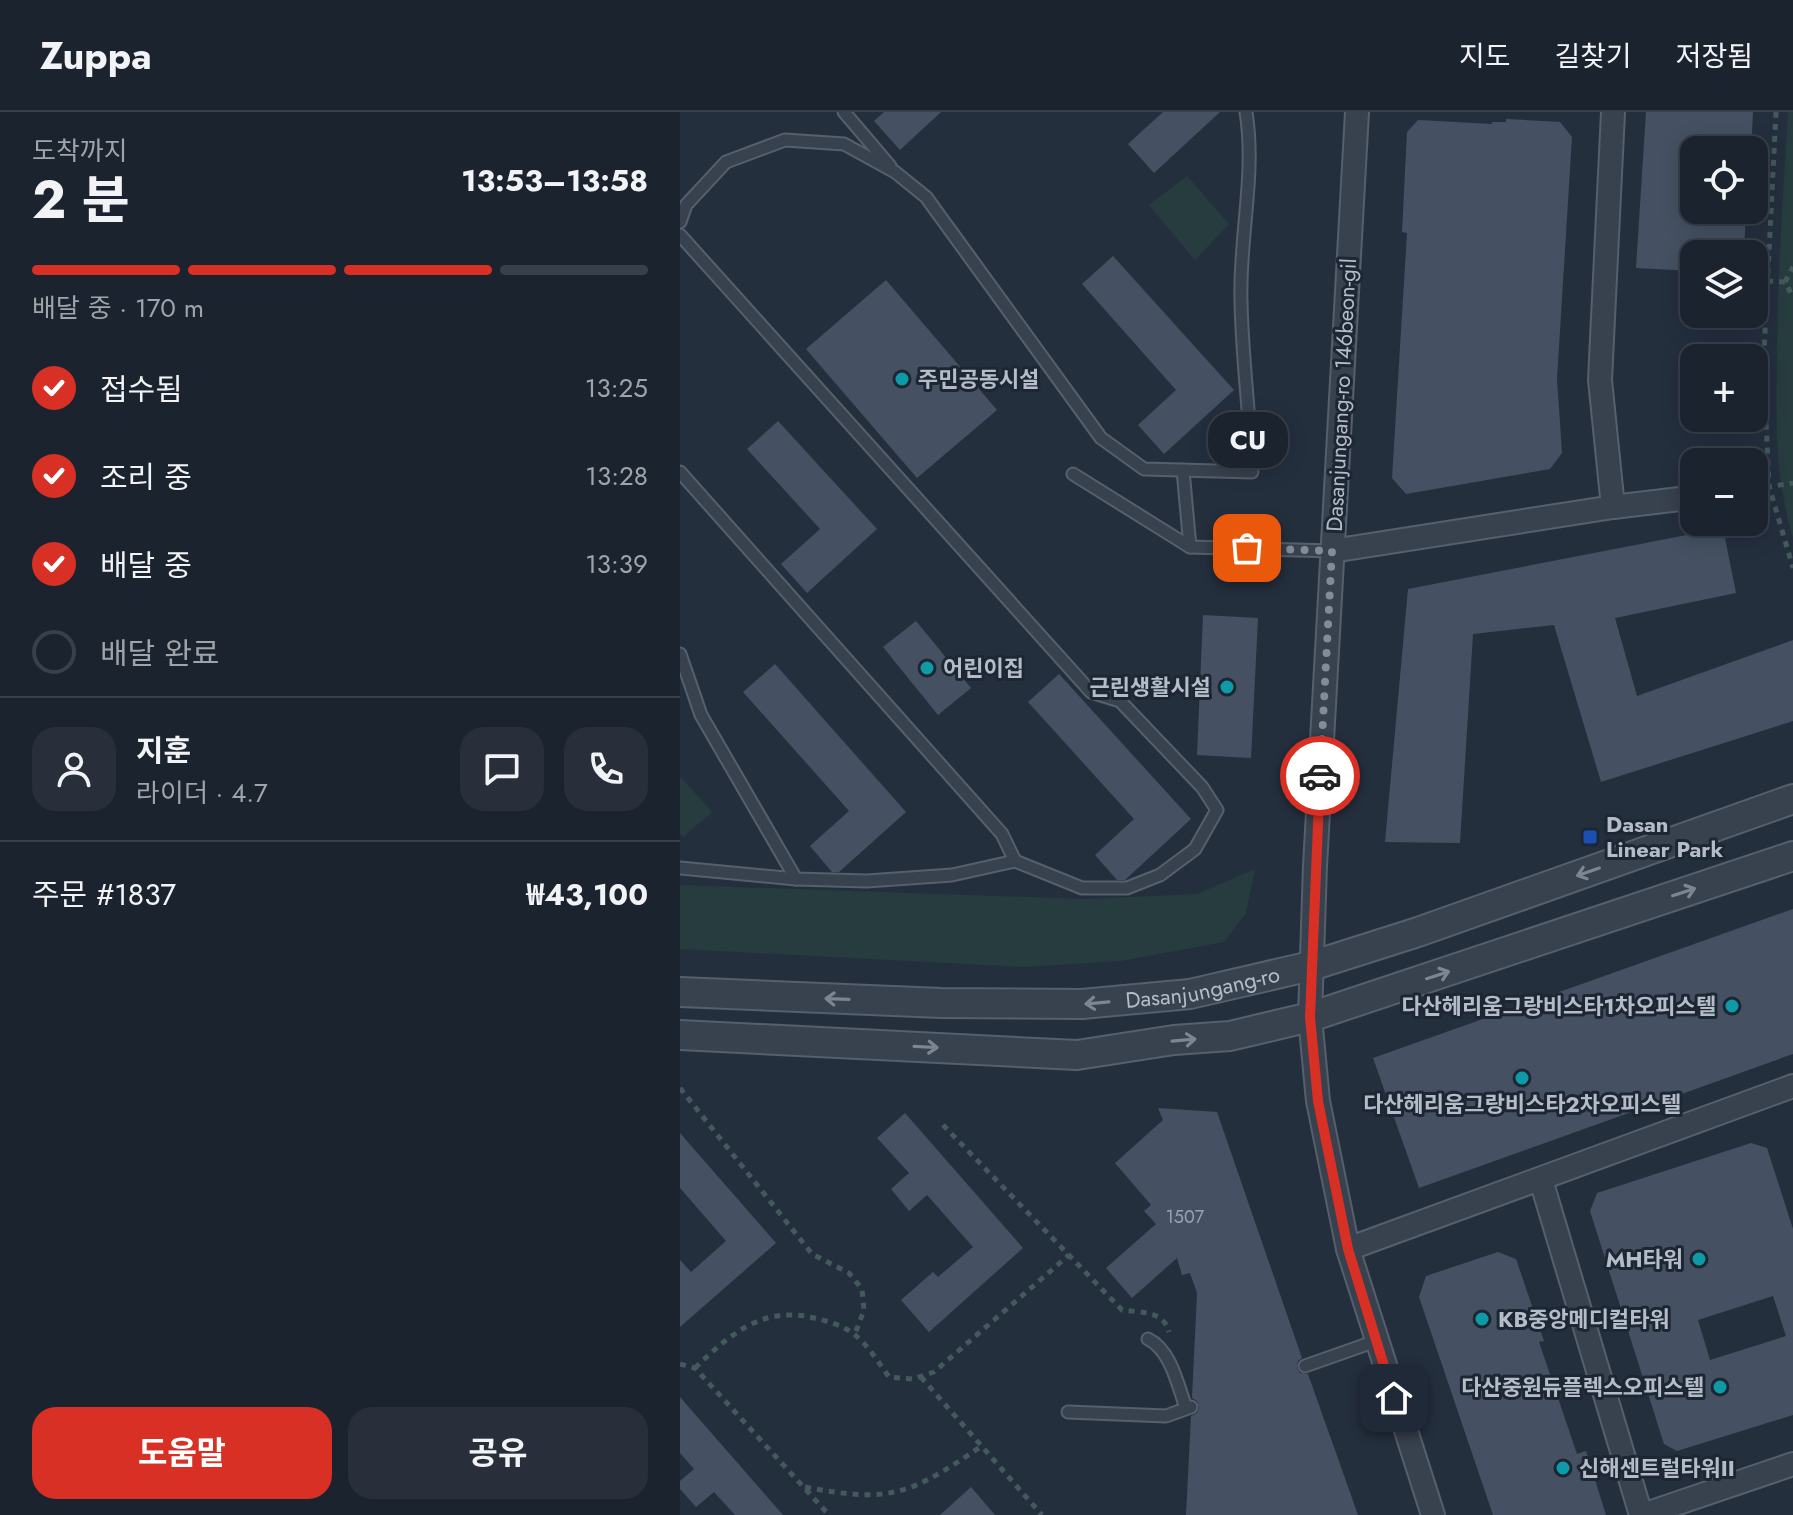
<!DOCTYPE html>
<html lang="ko">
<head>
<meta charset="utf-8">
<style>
	body { margin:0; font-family:Jost,"Noto Sans KR",sans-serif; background:#282f3a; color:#f1f3f6; height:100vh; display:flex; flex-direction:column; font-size:30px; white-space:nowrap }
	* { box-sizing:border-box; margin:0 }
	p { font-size:26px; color:#a0a4aa }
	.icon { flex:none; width:44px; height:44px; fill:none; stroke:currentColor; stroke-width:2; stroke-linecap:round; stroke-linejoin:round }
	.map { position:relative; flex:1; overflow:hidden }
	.drawer { display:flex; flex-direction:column; background:#1b232e; width:680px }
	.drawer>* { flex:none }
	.controls { position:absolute; left:1000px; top:24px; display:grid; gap:16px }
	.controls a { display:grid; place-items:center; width:88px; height:88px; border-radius:16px; background:#1b232e; box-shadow:0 4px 20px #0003,0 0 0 2px #39404a; font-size:40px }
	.pin { position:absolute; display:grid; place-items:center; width:68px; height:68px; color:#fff; margin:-34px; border-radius:16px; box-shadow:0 4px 12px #0006 }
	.courier { position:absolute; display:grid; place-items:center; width:80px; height:80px; margin:-40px; border:6px solid #d93025; border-radius:50%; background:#fff; color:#222; box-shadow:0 2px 10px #0007 }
	.bubble { position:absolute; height:56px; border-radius:24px; background:#1b232e; box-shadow:0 4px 20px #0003,0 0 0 2px #39404a; font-size:26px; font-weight:700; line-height:56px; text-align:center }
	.overview em { font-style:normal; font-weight:700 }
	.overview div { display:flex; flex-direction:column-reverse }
	.overview { display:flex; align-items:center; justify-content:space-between; height:136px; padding:0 32px }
	h1 { font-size:52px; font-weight:700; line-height:60px }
	.bar { display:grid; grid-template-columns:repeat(4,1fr); gap:12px 8px; align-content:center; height:96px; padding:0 32px }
	.bar i { height:10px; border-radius:6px; background:#39404a }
	.bar .on { background:#d93025 }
	.bar p { grid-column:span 4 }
	.line { display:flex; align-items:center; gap:20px; padding:0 32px; border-top:2px solid #39404a }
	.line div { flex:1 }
	.round { display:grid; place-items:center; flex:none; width:84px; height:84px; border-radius:24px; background:#282f3a }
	ol { padding:0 32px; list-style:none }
	li { display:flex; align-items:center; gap:24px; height:88px }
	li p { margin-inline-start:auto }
	li .icon { padding:8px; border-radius:50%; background:#d93025; color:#fff; stroke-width:4 }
	li:last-child { color:#a0a4aa }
	li i { width:44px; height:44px; border:4px solid #39404a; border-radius:50% }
	.primary-button { display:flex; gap:16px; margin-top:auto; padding:16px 32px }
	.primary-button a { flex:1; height:92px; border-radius:24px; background:#d93025; color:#fff; font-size:32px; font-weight:700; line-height:92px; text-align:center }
	.primary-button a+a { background:#282f3a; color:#f1f3f6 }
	header { display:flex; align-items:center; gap:48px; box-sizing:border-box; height:112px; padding:0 40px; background:#1b232e; border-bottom:2px solid #39404a }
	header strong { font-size:38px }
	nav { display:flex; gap:44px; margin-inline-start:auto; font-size:28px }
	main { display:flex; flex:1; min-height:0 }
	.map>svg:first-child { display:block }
	.green { fill:#263c3f }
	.building { fill:#455162; fill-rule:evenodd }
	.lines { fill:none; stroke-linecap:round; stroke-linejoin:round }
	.service-casing { stroke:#565f6c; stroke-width:15 }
	.minor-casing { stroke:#565f6c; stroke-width:26 }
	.tertiary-casing { stroke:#565f6c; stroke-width:32 }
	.path { stroke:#44595c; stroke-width:5; stroke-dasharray:6 6; stroke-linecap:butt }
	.service { stroke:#38414e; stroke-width:11 }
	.minor { stroke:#38414e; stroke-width:22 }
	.tertiary { stroke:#38414e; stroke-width:28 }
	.oneway { stroke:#7c8592 }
	.done { stroke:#828b98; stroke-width:8; stroke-dasharray:0 14.4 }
	.route { stroke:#d93025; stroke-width:10 }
	.culture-dot { fill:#0f9aa8; stroke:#1d2633; stroke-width:3 }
	.transit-dot { fill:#1a4fb4; stroke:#1d2633; stroke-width:3 }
	.labels { text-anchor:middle; stroke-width:6; stroke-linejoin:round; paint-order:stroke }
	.number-label { font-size:18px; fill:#98a1af }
	.poi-label { font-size:22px; font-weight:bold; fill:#b4bcc9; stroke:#1d2633; text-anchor:start }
	.street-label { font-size:22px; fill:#b4bcc9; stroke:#1d2633 }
</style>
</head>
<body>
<header>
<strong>Zuppa</strong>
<nav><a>지도</a><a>길찾기</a><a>저장됨</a></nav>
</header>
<main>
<section class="drawer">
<div class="overview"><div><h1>2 분</h1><p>도착까지</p></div><em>13:53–13:58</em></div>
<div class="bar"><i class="on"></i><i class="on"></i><i class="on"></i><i></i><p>배달 중 · 170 m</p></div>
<ol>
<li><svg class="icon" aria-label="check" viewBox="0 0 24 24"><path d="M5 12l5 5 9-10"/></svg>접수됨<p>13:25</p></li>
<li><svg class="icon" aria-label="check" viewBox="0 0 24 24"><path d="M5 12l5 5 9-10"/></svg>조리 중<p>13:28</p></li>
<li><svg class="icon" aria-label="check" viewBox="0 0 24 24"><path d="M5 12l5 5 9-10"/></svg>배달 중<p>13:39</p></li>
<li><i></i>배달 완료</li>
</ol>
<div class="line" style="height:144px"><a class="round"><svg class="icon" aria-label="person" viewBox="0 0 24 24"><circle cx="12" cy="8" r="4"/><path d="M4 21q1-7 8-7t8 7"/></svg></a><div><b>지훈</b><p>라이더 · 4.7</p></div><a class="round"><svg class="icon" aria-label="chat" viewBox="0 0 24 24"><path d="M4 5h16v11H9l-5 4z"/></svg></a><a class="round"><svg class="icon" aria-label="phone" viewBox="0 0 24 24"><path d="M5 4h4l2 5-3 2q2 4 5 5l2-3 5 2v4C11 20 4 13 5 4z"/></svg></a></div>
<div class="line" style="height:104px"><div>주문 #1837</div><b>₩43,100</b></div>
<div class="primary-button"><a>도움말</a><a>공유</a></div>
</section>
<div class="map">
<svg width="1113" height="1403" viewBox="0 0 1113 1403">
	<rect width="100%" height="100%" fill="#242f3e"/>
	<g class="green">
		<path d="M1108,0h5v426c-18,-59 -17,-113 -16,-175 0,-84 6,-168 11,-251z"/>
		<polygon points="507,64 549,112 515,148 469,93"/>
		<polygon points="0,664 32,700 3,725 0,722"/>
		<polygon points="575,757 566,801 544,830 441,849 344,855 0,837 0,773 406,787 517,782"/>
	</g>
	<g class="building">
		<polygon points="204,0 261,0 220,38 194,9"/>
		<polygon points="483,0 540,0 474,61 448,32"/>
		<polygon points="966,0 1073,0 1071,38 1014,38 1014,98 1066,98 1064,142 1014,142 1014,159 956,156"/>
		<polygon points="826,7 880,10 892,25 877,267 882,341 870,357 726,382 712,366 727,121 722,120 727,20 738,8 812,12 812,10 826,10"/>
		<polygon points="433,144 554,278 484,342 458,313 496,278 402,172"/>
		<polygon points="206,168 317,298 237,366 126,237"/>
		<polygon points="98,309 197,417 127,481 101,452 140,417 67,337"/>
		<polygon points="1043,416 1056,481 935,506 957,584 1113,528 1113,609 921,670 874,513 793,522 780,731 705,730 728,477"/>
		<polygon points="523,503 578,506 571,646 517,643"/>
		<polygon points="236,509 291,576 258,603 203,535"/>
		<polygon points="95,552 226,700 159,760 152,760 130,734 169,699 63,580"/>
		<polygon points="379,562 511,707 445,768 437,768 415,743 454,707 348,590"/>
		<polygon points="1113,797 1113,942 739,1076 693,946"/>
		<polygon points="478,996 537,1000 622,1246 618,1249 617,1256 620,1261 628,1262 678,1403 506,1403 511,1304 517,1301 519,1296 517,1289 512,1286 517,1181 510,1161 502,1163 497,1146 452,1186 426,1156 476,1112 464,1099 471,1093 435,1051 483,1008"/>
		<polygon points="225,1001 343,1136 249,1220 221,1188 253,1160 258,1165 293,1135 247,1083 229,1099 211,1077 229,1061 197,1026"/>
		<polygon points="0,1021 96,1131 0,1215 0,1148 11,1160 46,1129 0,1076"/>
		<path d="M1071,1031l16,5 26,81v186l-116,36 -13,-7 -74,-233 7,-18zM1093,1184l13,40 -76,24 -12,-40z"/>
		<polygon points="818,1140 836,1147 864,1229 859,1230 897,1342 906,1339 926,1403 813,1403 739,1185 746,1164"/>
		<polygon points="0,1285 103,1403 55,1403 34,1380 16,1395 0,1377 0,1369 14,1357 0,1341"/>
		<polygon points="291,1375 315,1403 260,1403"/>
	</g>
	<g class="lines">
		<g class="service-casing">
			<g id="service">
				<polyline points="164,0 210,54"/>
				<path d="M0,110l6,-17 40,-43 59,-22 59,4 51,28 31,25 175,241 43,31 108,3c-2,-57 -10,-114 -11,-171 -2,-64 15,-126 5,-189"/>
				<polyline points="0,123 411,580 440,589 522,675 537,698 515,737 480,763 447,776 402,776 335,749 272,763 187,769 116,767 0,756"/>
				<polyline points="503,358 510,435"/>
				<polyline points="0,360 322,722 335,749"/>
				<polyline points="393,362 510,435 652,439"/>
				<polyline points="0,542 21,603 116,767"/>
				<path d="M468,1227c23,11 30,47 38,69"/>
				<polyline points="625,1254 696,1229"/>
				<polyline points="388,1300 486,1304 511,1295"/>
			</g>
		</g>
		<g class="minor-casing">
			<g id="minor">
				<polyline points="677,0 635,754 630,905 638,989 668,1137 753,1403"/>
				<polyline points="933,395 920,268 933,0"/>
				<polyline points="652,439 933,395 1008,386"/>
				<polyline points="861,1068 961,1403"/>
				<polyline points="668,1137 1113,974"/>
				<polyline points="963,1403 1113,1352"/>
			</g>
		</g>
		<g class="tertiary-casing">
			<g id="tertiary">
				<path id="s1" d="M0,880l261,11 141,1 108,-10 121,-28 107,-34 375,-133"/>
				<polyline points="0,923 397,943 494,928 550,924 630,905 1113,744"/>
			</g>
		</g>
		<g class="path">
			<polyline points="1096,0 1084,241 1086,309 1089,374 1113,456"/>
			<polyline points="1087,169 1105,170 1113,185"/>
			<polyline points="1105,170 1113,155"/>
			<polyline points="1074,377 1113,371"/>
			<polyline points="0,976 132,1142 169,1161 182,1177 184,1198 175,1222"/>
			<path d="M263,1013l179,185c20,3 41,0 47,22"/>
			<polyline points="0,1252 15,1256 149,1403"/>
			<path d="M15,1256c34,-33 68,-63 119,-50 13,3 28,7 40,16 13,10 25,29 35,43l24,2 21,-7 135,-117"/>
			<polyline points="241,1265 362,1403"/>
			<path d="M125,1375c87,17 105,7 177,-41"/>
		</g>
		<use href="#service" class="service"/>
		<use href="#minor" class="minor"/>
		<use href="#tertiary" class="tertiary"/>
	</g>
	<defs><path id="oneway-shaft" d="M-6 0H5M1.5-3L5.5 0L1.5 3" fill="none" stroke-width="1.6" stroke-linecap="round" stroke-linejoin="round" transform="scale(2)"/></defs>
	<g class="oneway">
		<use href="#oneway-shaft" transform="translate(908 760) rotate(161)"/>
		<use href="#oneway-shaft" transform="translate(1004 780) rotate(-18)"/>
		<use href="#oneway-shaft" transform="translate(758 863) rotate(-18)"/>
		<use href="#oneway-shaft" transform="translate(157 887) rotate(-178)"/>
		<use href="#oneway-shaft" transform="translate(417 891) rotate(175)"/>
		<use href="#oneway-shaft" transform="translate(504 928) rotate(-5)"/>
		<use href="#oneway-shaft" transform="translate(246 935) rotate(3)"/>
	</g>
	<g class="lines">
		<polyline class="done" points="567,436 652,439 640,664"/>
		<polyline class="route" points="640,664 630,905 638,989 668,1137 714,1286"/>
	</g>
	<g class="culture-dot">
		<circle cx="222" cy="267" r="8"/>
		<circle cx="247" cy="556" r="8"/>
		<circle cx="547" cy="575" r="8"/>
		<circle cx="1052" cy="894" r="8"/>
		<circle cx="842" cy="966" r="8"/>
		<circle cx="1019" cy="1147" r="8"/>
		<circle cx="802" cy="1207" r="8"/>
		<circle cx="1040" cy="1275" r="8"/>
		<circle cx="883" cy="1356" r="8"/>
	</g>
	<rect class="transit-dot" x="902" y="717" width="16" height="16" rx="4"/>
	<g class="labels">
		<g class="number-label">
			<text x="505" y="1111">1507</text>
		</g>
		<g class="poi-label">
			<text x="238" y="275">주민공동시설</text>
			<text x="263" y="564">어린이집</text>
			<text x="531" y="583" text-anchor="end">근린생활시설</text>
			<text x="926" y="720">Dasan<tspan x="926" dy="25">Linear Park</tspan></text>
			<text x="1036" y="902" text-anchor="end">다산헤리움그랑비스타1차오피스텔</text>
			<text x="842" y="1000" text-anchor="middle">다산헤리움그랑비스타2차오피스텔</text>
			<text x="1003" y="1155" text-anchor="end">MH타워</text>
			<text x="818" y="1215">KB중앙메디컬타워</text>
			<text x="1024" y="1283" text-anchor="end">다산중원듀플렉스오피스텔</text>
			<text x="899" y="1364">신해센트럴타워II</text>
		</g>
		<g class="street-label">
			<text transform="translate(661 283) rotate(-87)" y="8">Dasanjungang-ro 146beon-gil</text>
			<text dy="8" stroke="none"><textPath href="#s1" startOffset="524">Dasanjungang-ro</textPath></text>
		</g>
	</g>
</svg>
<div class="controls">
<a><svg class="icon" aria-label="locate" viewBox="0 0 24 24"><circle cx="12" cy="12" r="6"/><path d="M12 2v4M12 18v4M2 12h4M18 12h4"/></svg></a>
<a><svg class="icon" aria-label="layers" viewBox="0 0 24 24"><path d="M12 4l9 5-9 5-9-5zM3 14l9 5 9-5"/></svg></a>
<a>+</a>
<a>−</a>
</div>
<div class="pin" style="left:567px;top:436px;background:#ea580c"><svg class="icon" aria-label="bag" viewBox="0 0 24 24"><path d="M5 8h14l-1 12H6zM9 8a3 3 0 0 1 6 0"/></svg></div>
<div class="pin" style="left:714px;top:1286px;background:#1f2937"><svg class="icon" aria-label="home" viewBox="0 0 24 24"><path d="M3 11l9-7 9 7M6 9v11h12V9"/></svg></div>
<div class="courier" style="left:640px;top:664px"><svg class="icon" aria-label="car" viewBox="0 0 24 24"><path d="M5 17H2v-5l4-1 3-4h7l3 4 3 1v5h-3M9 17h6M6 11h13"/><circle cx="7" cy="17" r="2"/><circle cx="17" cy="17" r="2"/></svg></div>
<div class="bubble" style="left:528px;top:300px;width:80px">CU</div>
</div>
</main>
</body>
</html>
